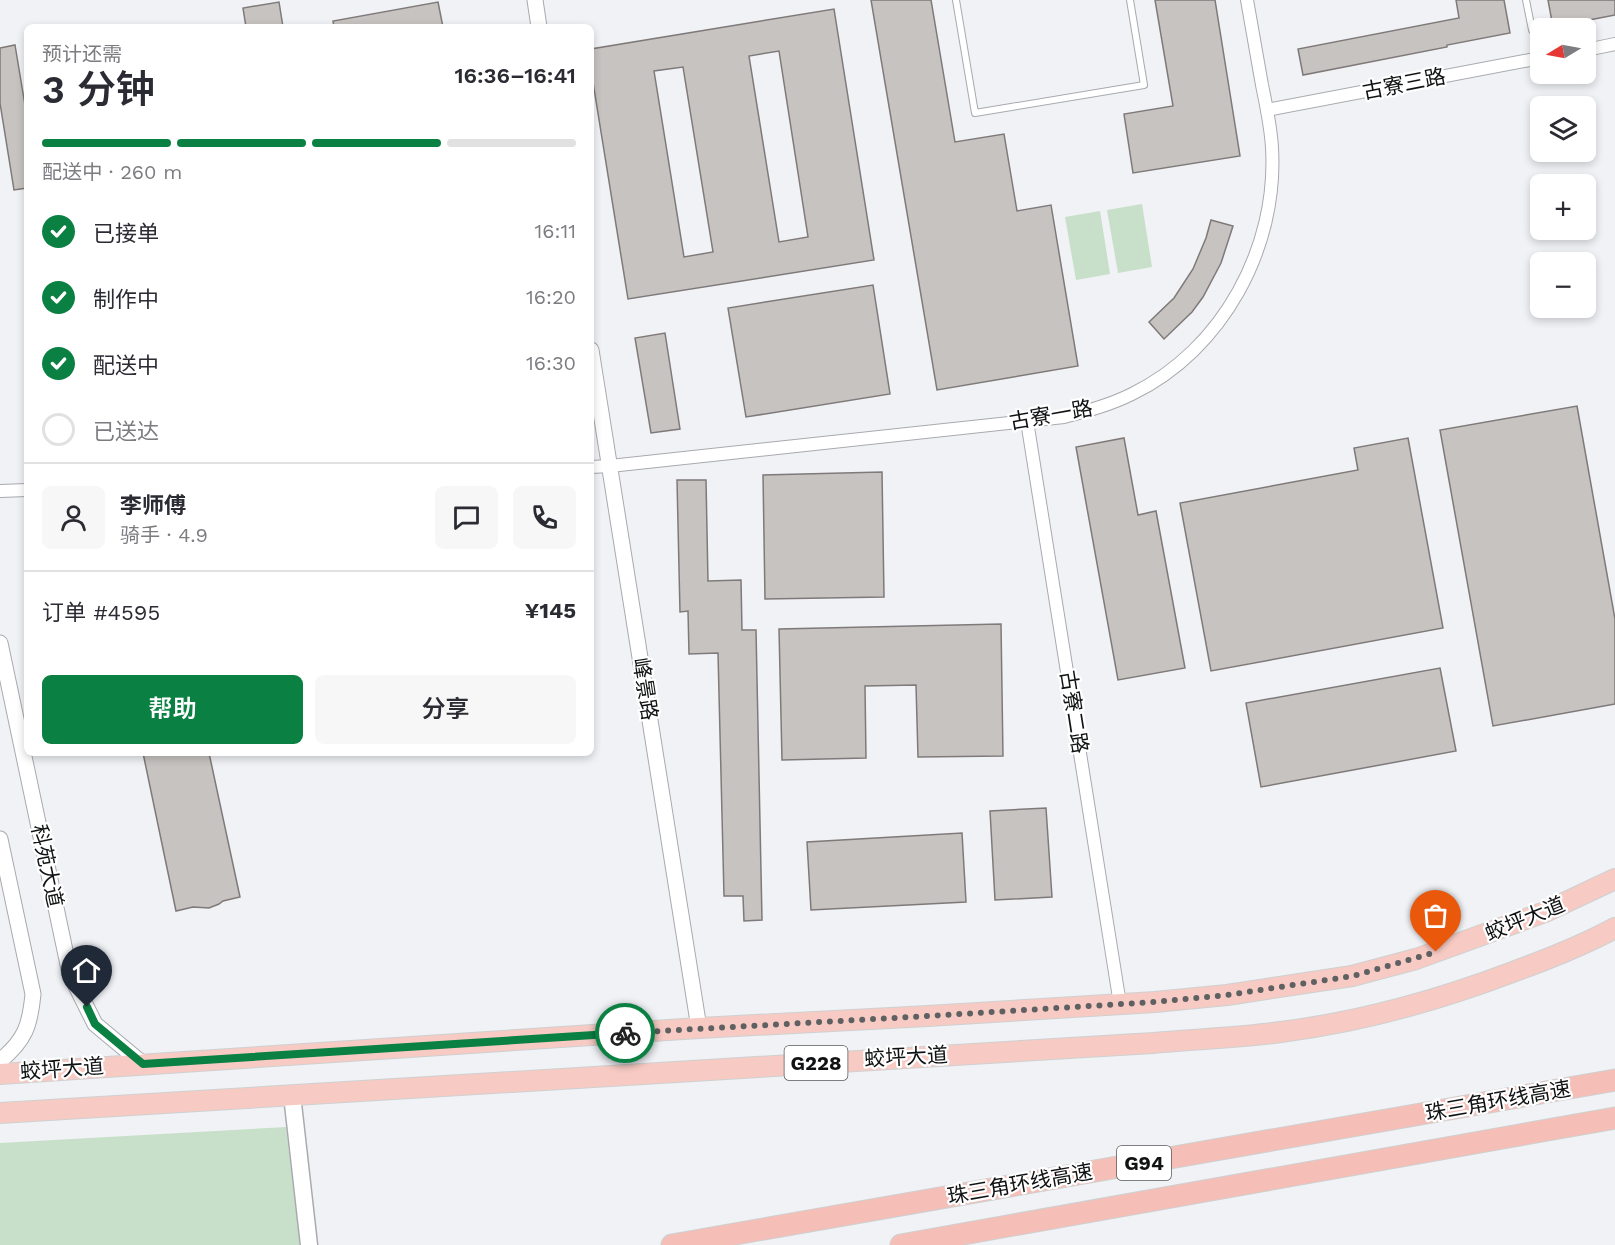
<!DOCTYPE html>
<html lang="zh">
<head>
<meta charset="utf-8">
<style>
	body { margin:0; font-family:"Work Sans","Noto Sans SC",sans-serif; background:#f7f7f7; color:#2b2b33; height:100vh; display:flex; flex-direction:column; font-size:22px; white-space:nowrap }
	* { box-sizing:border-box; margin:0 }
	p { font-size:20px; color:#7c7c81 }
	.icon { flex:none; width:33px; height:33px; fill:none; stroke:currentColor; stroke-width:2; stroke-linecap:round; stroke-linejoin:round }
	.map { position:relative; flex:1; overflow:hidden }
	.sheet { position:absolute; left:24px; top:24px; width:570px; height:732px; display:flex; flex-direction:column; background:#fff; border-radius:9px; box-shadow:0 3px 9px #0003 }
	.sheet>* { flex:none }
	.needle { width:39px; rotate:260deg }
	.fabs { position:absolute; left:1530px; top:18px; display:grid; gap:12px }
	.fabs a { display:grid; place-items:center; width:66px; height:66px; border-radius:9px; background:#fff; box-shadow:0 3px 9px #0003; font-size:30px }
	.pin { position:absolute; display:grid; place-items:center; width:51px; height:51px; color:#fff; margin:-62px -26px; border-radius:50% 50% 50% 0; rotate:-45deg; box-shadow:0 0 6px #0007 }
	.pin .icon { rotate:45deg }
	.courier { position:absolute; display:grid; place-items:center; width:60px; height:60px; margin:-30px; border:4px solid #0b8043; border-radius:50%; background:#fff; color:#222; box-shadow:0 2px 8px #0007 }
	.summary em { font-style:normal; font-weight:600 }
	.summary div { display:flex; flex-direction:column-reverse }
	.summary { display:flex; align-items:center; justify-content:space-between; height:102px; padding:0 18px }
	h1 { font-size:39px; font-weight:600; line-height:45px }
	.bar { display:grid; grid-template-columns:repeat(4,1fr); gap:9px 6px; align-content:center; height:72px; padding:0 18px }
	.bar i { height:8px; border-radius:4px; background:#e1e1e2 }
	.bar .active { background:#0b8043 }
	.bar p { grid-column:span 4 }
	.line { display:flex; align-items:center; gap:15px; padding:0 18px; border-top:2px solid #e1e1e2 }
	.line div { flex:1 }
	.round { display:grid; place-items:center; flex:none; width:63px; height:63px; border-radius:9px; background:#f7f7f7 }
	ol { padding:0 18px; list-style:none }
	li { display:flex; align-items:center; gap:18px; height:66px }
	li p { margin-inline-start:auto }
	li .icon { padding:6px; border-radius:50%; background:#0b8043; color:#fff; stroke-width:4 }
	li:last-child { color:#7c7c81 }
	li i { width:33px; height:33px; border:3px solid #e1e1e2; border-radius:50% }
	.cta { display:flex; gap:12px; margin-top:auto; padding:12px 18px }
	.cta a { flex:1; height:69px; border-radius:9px; background:#0b8043; color:#fff; font-size:24px; font-weight:600; line-height:69px; text-align:center }
	.cta a+a { background:#f7f7f7; color:#2b2b33 }
	.map>svg:first-child { display:block }
	.green { fill:#c8e0c9 }
	.building { fill:#c7c3c1; stroke:#7f7a79; stroke-width:1.5; fill-rule:evenodd }
	.lines { fill:none; stroke-linecap:round; stroke-linejoin:round }
	.service-casing { stroke:#a8aaae; stroke-width:8 }
	.minor-casing { stroke:#a8aaae; stroke-width:14 }
	.tertiary-casing { stroke:#a8aaae; stroke-width:17 }
	.secondary-casing { stroke:#a8aaae; stroke-width:19 }
	.trunk-casing { stroke:#cfd0d0; stroke-width:22 }
	.motorway-casing { stroke:#cfd0d0; stroke-width:23 }
	.service { stroke:#fff; stroke-width:6 }
	.minor { stroke:#fff; stroke-width:12 }
	.tertiary { stroke:#fff; stroke-width:15 }
	.secondary { stroke:#fff; stroke-width:16 }
	.trunk { stroke:#f7cbc4; stroke-width:20 }
	.motorway { stroke:#f5beb6; stroke-width:21 }
	.done { stroke:#5f6062; stroke-width:6; stroke-dasharray:0 10.8 }
	.route { stroke:#0b8043; stroke-width:8 }
	.labels { text-anchor:middle; stroke-width:4.5; stroke-linejoin:round; paint-order:stroke }
	.shield { fill:#fff; stroke:#58595a; stroke-width:1.5 }
	.shield-label { font-size:20px; font-weight:bold; fill:#111213 }
	.street-label { font-size:21px; fill:#111213; stroke:#fff }
</style>
</head>
<body>
<div class="map">
<svg width="1615" height="1245" viewBox="0 0 1615 1245">
	<rect width="100%" height="100%" fill="#f0f2f6"/>
	<g class="green">
		<polygon points="1142,204 1152,267 1118,273 1107,210"/>
		<polygon points="1100,211 1110,274 1076,280 1065,217"/>
		<polygon points="286,1127 300,1245 0,1245 0,1143"/>
	</g>
	<g class="building">
		<polygon points="871,0 931,0 955,142 1004,134 1017,211 1051,205 1078,366 937,390"/>
		<polygon points="1155,0 1215,0 1240,156 1133,173 1124,114 1173,106"/>
		<polygon points="1456,0 1504,0 1510,33 1447,45 1447,47 1303,75 1298,49 1459,18"/>
		<polygon points="1548,0 1615,0 1615,15 1553,27"/>
		<polygon points="279,2 283,27 246,27 243,8"/>
		<polygon points="438,2 443,27 334,27 333,21"/>
		<path d="M834,9l40,251 -246,39 -37,-229v-21zM779,51l29,186 -29,5 -30,-186zM683,67l30,185 -29,5 -30,-186z"/>
		<polygon points="15,45 27,117 27,188 14,190 0,103 0,48"/>
		<polygon points="1211,220 1233,226 1221,263 1203,297 1192,312 1164,339 1149,322 1174,298 1193,269 1206,238"/>
		<polygon points="873,285 890,394 746,417 728,308"/>
		<polygon points="665,333 680,429 651,433 635,338"/>
		<polygon points="1577,406 1615,619 1615,704 1493,726 1440,430"/>
		<polygon points="1124,438 1138,515 1156,511 1185,668 1118,680 1076,447"/>
		<polygon points="1408,438 1443,628 1211,671 1180,503 1358,470 1354,448"/>
		<polygon points="882,472 884,597 765,599 763,475"/>
		<polygon points="677,480 706,480 708,581 741,580 742,630 756,630 762,920 744,921 743,896 724,896 718,653 689,654 688,611 680,612"/>
		<polygon points="1001,624 1003,756 918,757 916,685 865,686 866,758 782,760 779,629"/>
		<polygon points="1440,668 1456,751 1261,787 1246,703"/>
		<polygon points="143,753 209,753 240,897 223,901 219,904 209,908 193,907 176,911"/>
		<polygon points="1046,808 1052,897 995,900 990,811"/>
		<polygon points="962,833 966,902 811,910 807,842"/>
	</g>
	<g class="lines">
		<g class="service-casing">
			<g id="service">
				<polyline points="956,0 975,113 1144,85 1130,0"/>
				<polyline points="1526,0 1532,30"/>
			</g>
		</g>
		<g class="minor-casing">
			<g id="minor">
				<polyline points="1586,50 1615,44"/>
				<polyline points="1267,110 1540,58"/>
				<polyline points="1027,421 1120,1004"/>
				<path d="M591,467l19,-1 454,-49c23,-6 46,-12 68,-23 91,-44 146,-147 140,-246 -1,-21 -6,-43 -10,-63 -5,-28 -10,-57 -15,-85"/>
				<polyline points="0,491 27,490"/>
			</g>
		</g>
		<g class="tertiary-casing">
			<g id="tertiary">
				<polyline points="535,0 539,27"/>
				<polyline points="591,350 699,1028"/>
				<polyline points="0,643 70,974 95,1024 143,1064"/>
				<path d="M0,839l33,155c-3,32 -8,46 -33,67"/>
			</g>
		</g>
		<g class="secondary-casing">
			<polyline id="secondary" points="292,1095 309,1245"/>
		</g>
		<g class="trunk-casing">
			<g id="trunk">
				<polyline points="0,1074 699,1028 928,1016 1155,1002 1227,995 1352,976 1416,959 1545,912 1615,879"/>
				<path d="M0,1113l1153,-70c43,-4 86,-5 128,-11 78,-10 155,-31 229,-59 36,-13 72,-27 105,-45"/>
			</g>
		</g>
		<g class="motorway-casing">
			<g id="motorway">
				<polyline points="672,1245 1615,1080"/>
				<polyline points="901,1245 1615,1118"/>
			</g>
		</g>
		<use href="#service" class="service"/>
		<use href="#minor" class="minor"/>
		<use href="#tertiary" class="tertiary"/>
		<use href="#secondary" class="secondary"/>
		<use href="#trunk" class="trunk"/>
		<use href="#motorway" class="motorway"/>
	</g>
	<g class="lines">
		<polyline class="done" points="625,1033 928,1016 1155,1002 1227,995 1353,976 1436,952"/>
		<polyline class="route" points="87,1007 95,1024 143,1064 625,1033"/>
	</g>
	<g class="labels">
		<g class="shield">
			<rect x="784.5" y="1046" width="63" height="34" rx="4.5"/>
			<rect x="1117" y="1146" width="54" height="34" rx="4.5"/>
		</g>
		<g class="shield-label">
			<text x="816" y="1070">G228</text>
			<text x="1144" y="1170">G94</text>
		</g>
		<g class="street-label">
			<text transform="translate(1404 84) rotate(-11)" y="7">古寮三路</text>
			<text transform="translate(1051 415) rotate(-10)" y="7">古寮一路</text>
			<text transform="translate(645 689) rotate(81)" y="7">峰景路</text>
			<text transform="translate(1074 712) rotate(81)" y="7">古寮二路</text>
			<text transform="translate(47 866) rotate(78)" y="7">科苑大道</text>
			<text transform="translate(1525 919) rotate(-22)" y="7">蛟坪大道</text>
			<text transform="translate(906 1057) rotate(-3)" y="7">蛟坪大道</text>
			<text transform="translate(62 1069) rotate(-4)" y="7">蛟坪大道</text>
			<text transform="translate(1498 1101) rotate(-10)" y="7">珠三角环线高速</text>
			<text transform="translate(1020 1184) rotate(-10)" y="7">珠三角环线高速</text>
		</g>
	</g>
</svg>
<div class="fabs">
<a><svg class="needle" viewBox="-14 -14 28 28"><path d="M0-13l5 13h-10z" fill="#e53935"/><path d="M0 13l5-13h-10z" fill="#7c7c81"/></svg></a>
<a><svg class="icon" aria-label="layers" viewBox="0 0 24 24"><path d="M12 4l9 5-9 5-9-5zM3 14l9 5 9-5"/></svg></a>
<a>+</a>
<a>−</a>
</div>
<div class="pin" style="left:1436px;top:952px;background:#ea580c"><svg class="icon" aria-label="bag" viewBox="0 0 24 24"><path d="M5 8h14l-1 12H6zM9 8a3 3 0 0 1 6 0"/></svg></div>
<div class="pin" style="left:87px;top:1007px;background:#1f2937"><svg class="icon" aria-label="home" viewBox="0 0 24 24"><path d="M3 11l9-7 9 7M6 9v11h12V9"/></svg></div>
<div class="courier" style="left:625px;top:1033px"><svg class="icon" aria-label="bike" viewBox="0 0 24 24"><circle cx="6" cy="16" r="4"/><circle cx="18" cy="16" r="4"/><path d="M6 16l4-8h5l3 8M10 8l3 8H6M13 5h3"/></svg></div>
<section class="sheet">
<div class="summary"><div><h1>3 分钟</h1><p>预计还需</p></div><em>16:36–16:41</em></div>
<div class="bar"><i class="active"></i><i class="active"></i><i class="active"></i><i></i><p>配送中 · 260 m</p></div>
<ol>
<li><svg class="icon" aria-label="check" viewBox="0 0 24 24"><path d="M5 12l5 5 9-10"/></svg>已接单<p>16:11</p></li>
<li><svg class="icon" aria-label="check" viewBox="0 0 24 24"><path d="M5 12l5 5 9-10"/></svg>制作中<p>16:20</p></li>
<li><svg class="icon" aria-label="check" viewBox="0 0 24 24"><path d="M5 12l5 5 9-10"/></svg>配送中<p>16:30</p></li>
<li><i></i>已送达</li>
</ol>
<div class="line" style="height:108px"><a class="round"><svg class="icon" aria-label="person" viewBox="0 0 24 24"><circle cx="12" cy="8" r="4"/><path d="M4 21q1-7 8-7t8 7"/></svg></a><div><b>李师傅</b><p>骑手 · 4.9</p></div><a class="round"><svg class="icon" aria-label="chat" viewBox="0 0 24 24"><path d="M4 5h16v11H9l-5 4z"/></svg></a><a class="round"><svg class="icon" aria-label="phone" viewBox="0 0 24 24"><path d="M5 4h4l2 5-3 2q2 4 5 5l2-3 5 2v4C11 20 4 13 5 4z"/></svg></a></div>
<div class="line" style="height:78px"><div>订单 #4595</div><b>¥145</b></div>
<div class="cta"><a>帮助</a><a>分享</a></div>
</section>
</div>
</body>
</html>
